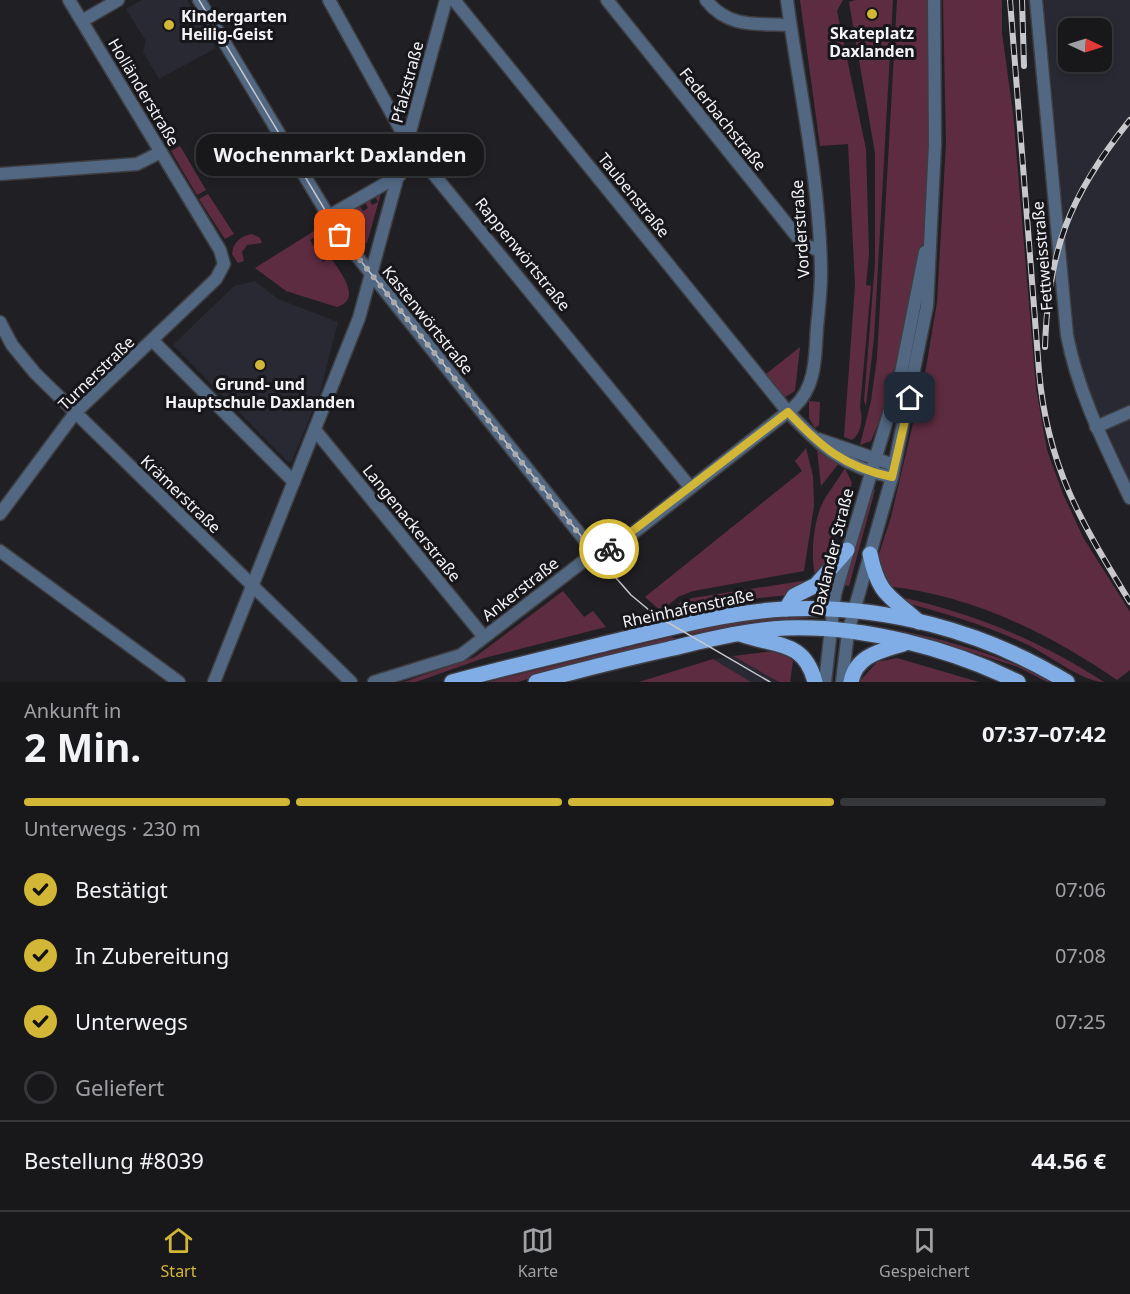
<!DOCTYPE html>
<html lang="de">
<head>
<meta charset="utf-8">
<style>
	body { margin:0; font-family:"Noto Sans",sans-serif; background:#252528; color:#f1f3f6; height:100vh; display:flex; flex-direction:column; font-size:22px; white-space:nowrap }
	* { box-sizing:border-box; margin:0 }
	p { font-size:20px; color:#9fa0a3 }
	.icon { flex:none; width:33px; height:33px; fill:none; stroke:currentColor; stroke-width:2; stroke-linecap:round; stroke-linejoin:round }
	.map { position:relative; height:682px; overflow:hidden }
	.sheet { display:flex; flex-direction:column; background:#18181b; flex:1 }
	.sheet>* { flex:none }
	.needle { width:39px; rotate:94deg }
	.fabs { position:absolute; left:1058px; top:18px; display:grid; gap:12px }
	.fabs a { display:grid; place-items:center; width:54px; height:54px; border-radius:12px; background:#18181b; box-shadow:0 3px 9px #0003,0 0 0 2px #36373a; font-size:30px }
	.pin { position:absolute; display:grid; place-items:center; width:51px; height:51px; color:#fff; margin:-26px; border-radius:12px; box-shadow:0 3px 9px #0006 }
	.courier { position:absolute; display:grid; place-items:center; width:60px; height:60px; margin:-30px; border:4px solid #d2b635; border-radius:50%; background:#fff; color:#222; box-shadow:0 2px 8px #0007 }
	.bubble { position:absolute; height:42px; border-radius:18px; background:#18181b; box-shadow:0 3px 9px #0003,0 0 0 2px #36373a; font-size:20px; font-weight:700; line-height:42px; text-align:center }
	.head em { font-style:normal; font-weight:700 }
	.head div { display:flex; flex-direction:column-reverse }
	.head { display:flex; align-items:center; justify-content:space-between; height:102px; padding:0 24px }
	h1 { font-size:39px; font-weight:700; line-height:45px }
	.bar { display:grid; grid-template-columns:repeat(4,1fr); gap:9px 6px; align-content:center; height:72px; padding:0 24px }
	.bar i { height:8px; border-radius:4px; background:#36373a }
	.bar .selected { background:#d2b635 }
	.bar p { grid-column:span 4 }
	.line { display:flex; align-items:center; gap:15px; padding:0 24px; border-top:2px solid #36373a }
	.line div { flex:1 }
	ol { padding:0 24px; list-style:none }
	li { display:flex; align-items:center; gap:18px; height:66px }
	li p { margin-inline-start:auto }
	li .icon { padding:6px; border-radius:50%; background:#d2b635; color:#111; stroke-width:4 }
	li:last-child { color:#9fa0a3 }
	li i { width:33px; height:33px; border:3px solid #36373a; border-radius:50% }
	.tabs { display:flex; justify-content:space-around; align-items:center; height:84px; border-top:2px solid #36373a; background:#18181b; font-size:16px; color:#9fa0a3 }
	.tabs a { display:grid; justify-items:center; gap:3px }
	.tabs .selected { color:#d2b635 }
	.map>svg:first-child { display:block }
	.built { fill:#292933; fill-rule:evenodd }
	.green { fill:#5e2c40 }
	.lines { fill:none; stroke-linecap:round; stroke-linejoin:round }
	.minor-casing { stroke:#3e3e42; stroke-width:15 }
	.major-casing { stroke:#3e3e42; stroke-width:18 }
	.minor { stroke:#516782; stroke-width:12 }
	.major { stroke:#81ade6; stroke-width:15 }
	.tram { stroke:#c8c8cc; stroke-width:1.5 }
	.rail-casing { stroke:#c8c8cc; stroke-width:6 }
	.rail { stroke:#17171b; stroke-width:4; stroke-dasharray:11; stroke-linecap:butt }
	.done { stroke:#aaaaad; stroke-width:6; stroke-dasharray:0 10.8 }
	.route { stroke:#d2b635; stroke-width:8 }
	.poi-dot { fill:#d2b635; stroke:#17171b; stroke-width:2 }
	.labels { text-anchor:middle; stroke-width:6; stroke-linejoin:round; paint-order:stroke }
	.poi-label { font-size:16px; font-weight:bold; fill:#f4f4f7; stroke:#17171b }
	.street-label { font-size:16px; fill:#f4f4f7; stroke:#17171b }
</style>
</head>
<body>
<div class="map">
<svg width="1130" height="682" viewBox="0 0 1130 682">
	<rect width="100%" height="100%" fill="#202024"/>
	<g class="built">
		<polygon points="142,0 187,0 216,48 159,79 143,52 146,41 126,9"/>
		<path d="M1044,0h86v482l-38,-85 -16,-46zM1068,28h33v34h-33z"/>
		<polygon points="255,281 278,299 338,322 320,392 292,461 288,462 173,345 234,286"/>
		<polygon points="733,656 776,679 779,682 751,682 713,659"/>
	</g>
	<g class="green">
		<path d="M800,0h43l-6,11 29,138 3,105 -3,31 5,1 -11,121c3,10 2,26 -8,33l-8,-3 11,-152 -7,-141 -28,2z"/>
		<polygon points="856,0 893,0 874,338 866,406 864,401 875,263 875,153 849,2"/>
		<path d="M897,0h32c0,73 4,147 -3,220 -7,69 -28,137 -48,204l-7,17 -11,4 11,-44 6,-43z"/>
		<path d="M943,0h59v33l11,80 23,275 11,62 16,44 21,45 46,73v58l-13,10c-70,-48 -146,-85 -231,-94l-7,-15v-17l12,-37 35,-149 11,-66 9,-159z"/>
		<polygon points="180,146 206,190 197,195 171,151"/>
		<polygon points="381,193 367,243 362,244 347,225 355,220 350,210 359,205 363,211 368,208 365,202 369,199 372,205 378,202 375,196"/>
		<polygon points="208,194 234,234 225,239 199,199"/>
		<path d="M314,231l2,5 -6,4 13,22 8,-4c9,14 32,41 6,49l-51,-16 -31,-23z"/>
		<path d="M252,234l8,4 2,5 -15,2 -5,7 2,9 -6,2 -6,-9c1,-12 9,-18 20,-20z"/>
		<polygon points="800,347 795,391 785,397 766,374"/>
		<polygon points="809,401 820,402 819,425 815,428 809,418"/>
		<polygon points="806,448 813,476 814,506 804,571 693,591 678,597 661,611 645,597 802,471 795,461"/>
		<polygon points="817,449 839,463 821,486"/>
		<path d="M845,468l7,15 -22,77 -14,20c-6,-21 -3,-56 6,-76 6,-12 16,-24 23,-36z"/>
		<polygon points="873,487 875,490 849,586 844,585"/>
		<polygon points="802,581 806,583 788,595 719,602 669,620 661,616 681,602 692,598"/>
		<polygon points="563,591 584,617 593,611 606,627 484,658 416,682 404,682 475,657"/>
		<path d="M895,596c76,16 144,44 209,86 -22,0 -56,-28 -78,-38 -40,-19 -82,-31 -123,-42z"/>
		<polygon points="809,615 808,618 752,622 691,634 686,631 735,620"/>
		<path d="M868,625c65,10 128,28 187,57h-8l-29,-15 -47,-15 -54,-15 -48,-7z"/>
		<polygon points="671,637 676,639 574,664 518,682 488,682"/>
		<polygon points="775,651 787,654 793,661 790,682 779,682 733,656"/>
		<polygon points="897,658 979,682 859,682 877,662"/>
		<polygon points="713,659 751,682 639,682"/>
	</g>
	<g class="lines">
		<g class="minor-casing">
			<g id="minor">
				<polyline points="199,0 340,235 595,553"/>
				<polyline points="329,0 408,143 690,487"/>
				<path d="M454,0l334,412c33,35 56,55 104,65"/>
				<polyline points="607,0 803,244 820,251"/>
				<path d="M706,0c23,29 51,23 84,25"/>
				<path d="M1036,0l31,335c11,58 38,110 63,163"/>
				<polyline points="82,21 118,0"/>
				<polyline points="0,174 137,164 161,152"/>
				<polyline points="329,216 400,175"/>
				<polyline points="0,322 12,345 35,373 351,682"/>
				<polyline points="153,341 294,482"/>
				<polyline points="1096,427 1130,412"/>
				<polyline points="315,430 484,637"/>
				<polyline points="818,439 894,465"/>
				<polyline points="0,514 75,413 216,279 224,264 220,250 69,0"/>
				<polyline points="0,551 179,682"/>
				<polyline points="214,682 359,318 446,0"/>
				<path d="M374,682l87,-27 124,-95 34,-16 175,-137c23,-21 21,-52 23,-80 2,-19 4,-37 4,-55 -1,-92 -22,-182 -34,-272"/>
				<polyline points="825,682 835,594 901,373 925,252"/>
				<polyline points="842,682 848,632 892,477 927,306 935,144 934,0"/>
			</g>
		</g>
		<g class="major-casing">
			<g id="major">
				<path d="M870,554c9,42 19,41 49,68"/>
				<polyline points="786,609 794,596 816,585 847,550"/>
				<path d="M740,634c35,13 64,5 75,48"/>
				<path d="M452,682c56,-15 112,-28 168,-42 54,-13 109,-28 165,-31 98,-5 199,22 282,73"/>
				<path d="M536,682c44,-12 88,-23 133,-33 38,-9 76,-19 116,-21 76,-3 165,20 233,54"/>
				<path d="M851,682c5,-27 30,-31 52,-38"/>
			</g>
		</g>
		<use href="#minor" class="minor"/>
		<use href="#major" class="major"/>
		<polyline class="tram" points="199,0 340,235 602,562 631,595 655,615 770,682"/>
		<g class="rail-casing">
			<g id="rail">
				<path d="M1010,0l29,371c8,95 42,151 91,231"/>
				<polyline points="1022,0 1024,66"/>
				<path d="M1045,347c3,-97 24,-151 85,-227"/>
			</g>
		</g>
		<use href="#rail" class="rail"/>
	</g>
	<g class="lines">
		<polyline class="done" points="340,235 595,554 609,549"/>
		<path class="route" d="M609,549l179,-137c33,35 56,55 104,65l18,-79"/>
	</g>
	<g class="poi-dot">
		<circle cx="872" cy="14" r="6"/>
		<circle cx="169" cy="25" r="6"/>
		<circle cx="260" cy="365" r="6"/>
	</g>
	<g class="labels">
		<g class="poi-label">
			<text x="181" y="22" text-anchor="start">Kindergarten<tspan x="181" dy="18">Heilig-Geist</tspan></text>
			<text x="872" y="39">Skateplatz<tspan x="872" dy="18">Daxlanden</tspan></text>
			<text x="260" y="390">Grund- und<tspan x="260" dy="18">Hauptschule Daxlanden</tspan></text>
		</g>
		<g class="street-label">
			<text transform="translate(407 82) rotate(-75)" y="6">Pfalzstraße</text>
			<text transform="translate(144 92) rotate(59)" y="6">Holländerstraße</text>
			<text transform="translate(723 119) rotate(51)" y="6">Federbachstraße</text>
			<text transform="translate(634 195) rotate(51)" y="6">Taubenstraße</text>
			<text transform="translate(800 229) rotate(-94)" y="6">Vorderstraße</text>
			<text transform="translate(523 254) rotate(51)" y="6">Rappenwörtstraße</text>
			<text transform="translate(1042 256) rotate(-95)" y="6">Fettweisstraße</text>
			<text transform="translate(428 320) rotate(51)" y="6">Kastenwörtstraße</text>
			<text transform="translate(96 373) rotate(-44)" y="6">Turnerstraße</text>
			<text transform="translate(181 494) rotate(44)" y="6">Krämerstraße</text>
			<text transform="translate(412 523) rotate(51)" y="6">Langenackerstraße</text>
			<text transform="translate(832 552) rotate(-76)" y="6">Daxlander Straße</text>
			<text transform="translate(520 589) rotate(-38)" y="6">Ankerstraße</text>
			<text transform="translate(688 608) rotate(-12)" y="6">Rheinhafenstraße</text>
		</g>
	</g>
</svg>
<div class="fabs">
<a><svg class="needle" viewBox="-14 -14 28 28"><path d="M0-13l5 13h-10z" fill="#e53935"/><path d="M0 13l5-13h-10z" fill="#9fa0a3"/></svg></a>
</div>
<div class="pin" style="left:340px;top:235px;background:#ea580c"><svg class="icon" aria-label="bag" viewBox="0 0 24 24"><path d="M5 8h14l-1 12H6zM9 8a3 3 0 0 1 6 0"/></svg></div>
<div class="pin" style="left:910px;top:398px;background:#1f2937"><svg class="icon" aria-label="home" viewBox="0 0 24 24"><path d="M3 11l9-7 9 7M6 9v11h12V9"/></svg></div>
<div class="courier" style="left:609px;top:549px"><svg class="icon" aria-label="bike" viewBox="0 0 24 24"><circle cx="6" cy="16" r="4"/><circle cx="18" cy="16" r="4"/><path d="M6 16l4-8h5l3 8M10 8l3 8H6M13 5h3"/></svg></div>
<div class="bubble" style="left:196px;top:134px;width:288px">Wochenmarkt Daxlanden</div>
</div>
<section class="sheet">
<div class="head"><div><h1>2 Min.</h1><p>Ankunft in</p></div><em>07:37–07:42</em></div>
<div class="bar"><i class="selected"></i><i class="selected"></i><i class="selected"></i><i></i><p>Unterwegs · 230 m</p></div>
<ol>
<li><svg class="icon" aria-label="check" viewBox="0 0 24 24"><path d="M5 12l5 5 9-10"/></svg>Bestätigt<p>07:06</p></li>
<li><svg class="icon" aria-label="check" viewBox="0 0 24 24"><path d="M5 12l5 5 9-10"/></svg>In Zubereitung<p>07:08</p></li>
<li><svg class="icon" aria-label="check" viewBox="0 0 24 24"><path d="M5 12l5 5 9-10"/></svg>Unterwegs<p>07:25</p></li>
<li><i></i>Geliefert</li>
</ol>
<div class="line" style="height:78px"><div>Bestellung #8039</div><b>44.56 €</b></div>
</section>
<nav class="tabs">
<a class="selected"><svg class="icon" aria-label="home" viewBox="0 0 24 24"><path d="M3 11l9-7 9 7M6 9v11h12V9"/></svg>Start</a>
<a><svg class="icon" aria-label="map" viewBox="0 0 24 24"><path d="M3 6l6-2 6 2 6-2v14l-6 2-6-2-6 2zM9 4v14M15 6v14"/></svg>Karte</a>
<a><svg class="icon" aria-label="saved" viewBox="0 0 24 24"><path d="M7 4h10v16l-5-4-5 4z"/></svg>Gespeichert</a>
</nav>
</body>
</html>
